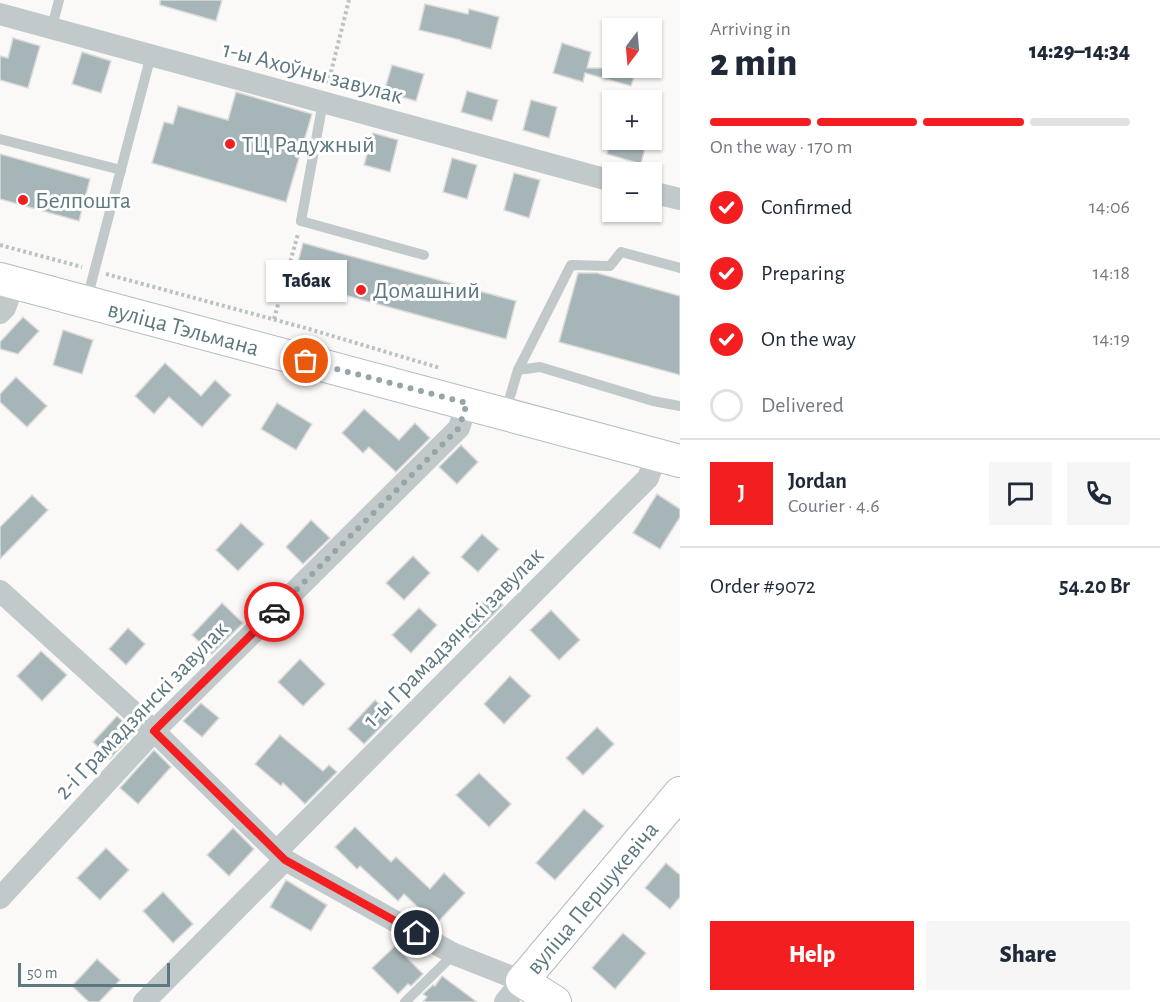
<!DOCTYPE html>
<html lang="en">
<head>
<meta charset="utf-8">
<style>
	body { margin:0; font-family:"Alegreya Sans",sans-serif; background:#f6f6f7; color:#1f2937; height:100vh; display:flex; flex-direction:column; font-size:22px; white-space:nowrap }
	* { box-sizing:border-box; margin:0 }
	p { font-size:20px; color:#747a83 }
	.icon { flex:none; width:33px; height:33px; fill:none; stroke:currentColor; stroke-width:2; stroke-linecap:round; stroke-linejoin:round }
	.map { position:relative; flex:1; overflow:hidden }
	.panel { display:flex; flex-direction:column; background:#fff; width:480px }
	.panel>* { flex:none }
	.needle { width:39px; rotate:196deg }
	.controls { position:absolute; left:602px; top:18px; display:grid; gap:12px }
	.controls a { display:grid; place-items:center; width:60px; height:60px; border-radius:0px; background:#fff; box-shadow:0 2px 4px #0004; font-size:30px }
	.scale { position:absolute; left:18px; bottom:15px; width:152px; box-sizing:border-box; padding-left:6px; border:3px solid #5e787f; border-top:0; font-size:16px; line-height:21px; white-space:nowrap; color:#5e787f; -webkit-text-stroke:4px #fff; paint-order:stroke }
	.pin { position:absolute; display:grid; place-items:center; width:51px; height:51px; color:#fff; margin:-26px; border:3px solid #fff; border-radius:50%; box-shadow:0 2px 6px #0007 }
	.courier { position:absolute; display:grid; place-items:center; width:60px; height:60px; margin:-30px; border:4px solid #f31e1f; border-radius:50%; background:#fff; color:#222; box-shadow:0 2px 8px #0007 }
	.bubble { position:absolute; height:42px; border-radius:0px; background:#fff; box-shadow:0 2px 4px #0004; font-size:20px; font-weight:800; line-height:42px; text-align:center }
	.overview em { font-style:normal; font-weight:800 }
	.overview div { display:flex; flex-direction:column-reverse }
	.overview { display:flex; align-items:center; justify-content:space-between; height:102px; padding:0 30px }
	h1 { font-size:39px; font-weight:800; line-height:45px }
	.bar { display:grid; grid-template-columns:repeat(4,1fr); gap:9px 6px; align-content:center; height:72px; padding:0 30px }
	.bar i { height:8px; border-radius:4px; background:#e0e1e3 }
	.bar .on { background:#f31e1f }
	.bar p { grid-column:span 4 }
	.line { display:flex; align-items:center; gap:15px; padding:0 30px; border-top:2px solid #e0e1e3 }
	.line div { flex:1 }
	.round { display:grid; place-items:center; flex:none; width:63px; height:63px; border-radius:0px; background:#f6f6f7 }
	ol { padding:0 30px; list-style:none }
	li { display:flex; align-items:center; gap:18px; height:66px }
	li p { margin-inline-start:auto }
	li .icon { padding:6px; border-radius:50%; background:#f31e1f; color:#fff; stroke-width:4 }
	li:last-child { color:#747a83 }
	li i { width:33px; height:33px; border:3px solid #e0e1e3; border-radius:50% }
	.cta { display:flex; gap:12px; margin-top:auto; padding:12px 30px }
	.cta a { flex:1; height:69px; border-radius:0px; background:#f31e1f; color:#fff; font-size:24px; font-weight:800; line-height:69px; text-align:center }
	.cta a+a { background:#f6f6f7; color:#1f2937 }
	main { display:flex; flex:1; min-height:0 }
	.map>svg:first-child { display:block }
	.building { fill:#a6b5b8; stroke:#dcdbd9; stroke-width:1.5 }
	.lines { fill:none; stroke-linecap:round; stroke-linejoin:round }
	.secondary-casing { stroke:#b2bcbf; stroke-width:34 }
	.path { stroke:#bcc1c3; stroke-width:4; stroke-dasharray:3 3; stroke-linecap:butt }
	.lane { stroke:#c2c9cb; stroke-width:10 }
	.street { stroke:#c2c9cb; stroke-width:22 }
	.secondary { stroke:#fff; stroke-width:32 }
	.done { stroke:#95a5a9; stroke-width:6; stroke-dasharray:0 10.8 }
	.route { stroke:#f31e1f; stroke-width:8 }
	.poi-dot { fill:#f31e1f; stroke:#fff; stroke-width:2 }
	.labels { text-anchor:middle; stroke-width:6; stroke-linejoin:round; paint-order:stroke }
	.street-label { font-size:24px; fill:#5e787f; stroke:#fff }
	.poi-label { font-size:24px; fill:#5e787f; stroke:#fff; text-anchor:start }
</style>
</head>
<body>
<main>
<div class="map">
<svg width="680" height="1002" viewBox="0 0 680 1002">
	<rect width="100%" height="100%" fill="#faf9f7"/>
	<g class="building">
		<polygon points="160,0 222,0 216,21 160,5"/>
		<polygon points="425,4 468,14 469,9 499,17 491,49 461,41 461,40 419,30"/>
		<polygon points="13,38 40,46 28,88 0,80 0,56 8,58"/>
		<polygon points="562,43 591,52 587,68 637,68 631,86 585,73 583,82 553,73"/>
		<polygon points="82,52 111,61 101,93 72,84"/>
		<polygon points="392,65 424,74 416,101 384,92"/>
		<polygon points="467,91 498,100 492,121 461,112"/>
		<polygon points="236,92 312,114 286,202 152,163 164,122 173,124 178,106 228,120"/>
		<polygon points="531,100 557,107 549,138 523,130"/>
		<polygon points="373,133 398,140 390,172 364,165"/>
		<polygon points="611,140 647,140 641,164 607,154"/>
		<polygon points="0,154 90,179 79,221 0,199"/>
		<polygon points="452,158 477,165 467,199 443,192"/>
		<polygon points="514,173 540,180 529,218 504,210"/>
		<polygon points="303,243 516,301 506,339 293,281"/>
		<polygon points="578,273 597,273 680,296 680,375 559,342"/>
		<polygon points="23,317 39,331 18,354 0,349 0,342"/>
		<polygon points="63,330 93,340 82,374 53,365"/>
		<polygon points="165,363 201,396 215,380 231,395 202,427 169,397 154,414 135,396"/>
		<polygon points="16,377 47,406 27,427 0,402 0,394"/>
		<polygon points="277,403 312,424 296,450 261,429"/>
		<polygon points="364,409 399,440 415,423 430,438 396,472 369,447 363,453 342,433"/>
		<polygon points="461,445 478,462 457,484 439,467"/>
		<polygon points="657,494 680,509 680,517 660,549 633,533"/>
		<polygon points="32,495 48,510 0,559 0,527"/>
		<polygon points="311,520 330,538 303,564 286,547"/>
		<polygon points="241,523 264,544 238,571 216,550"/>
		<polygon points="482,534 499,549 478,572 461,557"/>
		<polygon points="413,556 430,573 404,600 386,583"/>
		<polygon points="491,594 503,605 470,638 459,627"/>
		<polygon points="222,603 243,623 212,654 192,635"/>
		<polygon points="419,608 437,625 411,653 392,635"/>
		<polygon points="551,610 580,640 559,660 530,630"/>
		<polygon points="128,628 145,644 126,665 109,649"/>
		<polygon points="41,651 67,675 42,701 17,676"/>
		<polygon points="300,659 325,684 303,706 278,682"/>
		<polygon points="510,676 531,696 504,724 484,704"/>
		<polygon points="375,700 392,716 364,744 348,729"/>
		<polygon points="201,703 219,718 202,737 183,721"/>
		<polygon points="117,716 135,732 110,759 93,742"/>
		<polygon points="597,727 614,744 583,775 566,758"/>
		<polygon points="280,735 323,771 329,765 337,772 305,804 283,783 281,786 255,764"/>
		<polygon points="154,750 171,767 138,804 120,788"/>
		<polygon points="479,773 511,804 489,827 456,795"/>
		<polygon points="584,809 604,826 555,880 536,863"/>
		<polygon points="355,827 391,862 396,857 430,889 444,873 465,893 436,924 404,894 398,901 360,866 357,869 335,847"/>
		<polygon points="233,828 254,849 229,876 207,855"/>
		<polygon points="106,848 129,870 100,900 77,878"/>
		<polygon points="666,863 680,875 680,897 670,909 645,888"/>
		<polygon points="286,880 327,905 311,931 270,907"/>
		<polygon points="163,892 193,924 173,943 143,911"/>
		<polygon points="623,933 646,953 615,989 592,968"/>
		<polygon points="395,946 423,974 411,986 408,984 398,994 372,968"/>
		<polygon points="97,959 120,980 99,1002 89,1002 72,986"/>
		<polygon points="442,976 477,1002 423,1002 427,997 423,994 433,985 435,986"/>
	</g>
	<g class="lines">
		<g class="secondary-casing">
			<g id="secondary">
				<path id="s1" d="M0,279l680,182"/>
				<path id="s2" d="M555,1002l-33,-21 158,-188"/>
			</g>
		</g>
		<g class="path">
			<polyline points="328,84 349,0"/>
			<polyline points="0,245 82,267"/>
			<polyline points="106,274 309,329 440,368"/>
			<polyline points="274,319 298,234"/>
		</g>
		<g class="lane">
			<polyline points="52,27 59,0"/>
			<polyline points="323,102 301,221 424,255"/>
			<polyline points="0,139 121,170"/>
			<polyline points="87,299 151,55"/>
			<polyline points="518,370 571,265 610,266 621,252 680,268"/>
			<polyline points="505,413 518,370 540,367 653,401 680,406"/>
			<polyline points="405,1002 454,954"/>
		</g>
		<g class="street">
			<polyline points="0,14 612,181"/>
			<polyline points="651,192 680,199"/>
			<polyline points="0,313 5,308 14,283"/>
			<polyline points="0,591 154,731 285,860 454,954 522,981 505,1002"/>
			<polyline points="277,851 648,478 657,454"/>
			<polyline points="0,898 154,731 459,428 467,403"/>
			<polyline points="144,1002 285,860"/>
		</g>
		<use href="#secondary" class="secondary"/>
	</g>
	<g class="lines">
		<polyline class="done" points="274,612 459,428 467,403 306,361"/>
		<polyline class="route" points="274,612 154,731 285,860 417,933"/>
	</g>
	<g class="poi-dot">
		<circle cx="230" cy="144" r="6"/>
		<circle cx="23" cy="200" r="6"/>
		<circle cx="361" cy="290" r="6"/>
	</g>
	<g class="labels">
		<g class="street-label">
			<text transform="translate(313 72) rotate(15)" y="8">1-ы Ахоўны завулак</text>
			<text dy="8" stroke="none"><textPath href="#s1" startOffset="190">вуліца Тэльмана</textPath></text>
			<text transform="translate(453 637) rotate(-45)" y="8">1-ы Грамадзянскі завулак</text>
			<text transform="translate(141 710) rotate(-46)" y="8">2-і Грамадзянскі завулак</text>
			<text dy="8" stroke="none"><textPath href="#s2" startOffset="148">вуліца Першукевіча</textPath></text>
		</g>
		<g class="poi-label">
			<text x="242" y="152">ТЦ Радужный</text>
			<text x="35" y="208">Белпошта</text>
			<text x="373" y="298">Домашний</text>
		</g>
	</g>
</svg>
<div class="controls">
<a><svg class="needle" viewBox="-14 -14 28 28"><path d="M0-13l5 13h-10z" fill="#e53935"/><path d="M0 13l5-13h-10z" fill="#747a83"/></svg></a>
<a>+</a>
<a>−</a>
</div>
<div class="scale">50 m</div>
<div class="pin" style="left:306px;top:361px;background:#ea580c"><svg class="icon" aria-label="bag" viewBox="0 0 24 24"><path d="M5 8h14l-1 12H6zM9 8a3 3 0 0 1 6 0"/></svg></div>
<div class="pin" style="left:417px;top:933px;background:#1f2937"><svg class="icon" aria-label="home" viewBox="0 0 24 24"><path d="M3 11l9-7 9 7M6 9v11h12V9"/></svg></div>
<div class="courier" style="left:274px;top:612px"><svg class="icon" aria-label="car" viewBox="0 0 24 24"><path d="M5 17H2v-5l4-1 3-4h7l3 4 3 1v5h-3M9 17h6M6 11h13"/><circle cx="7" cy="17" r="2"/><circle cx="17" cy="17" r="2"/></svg></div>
<div class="bubble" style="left:266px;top:260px;width:81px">Табак</div>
</div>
<section class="panel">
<div class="overview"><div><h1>2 min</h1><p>Arriving in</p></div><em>14:29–14:34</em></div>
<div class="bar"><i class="on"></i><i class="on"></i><i class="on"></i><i></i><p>On the way · 170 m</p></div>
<ol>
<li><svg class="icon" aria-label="check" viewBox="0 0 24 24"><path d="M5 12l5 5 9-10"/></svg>Confirmed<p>14:06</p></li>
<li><svg class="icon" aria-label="check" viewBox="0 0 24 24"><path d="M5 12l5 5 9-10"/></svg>Preparing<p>14:18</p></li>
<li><svg class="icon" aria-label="check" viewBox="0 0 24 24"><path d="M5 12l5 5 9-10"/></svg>On the way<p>14:19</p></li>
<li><i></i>Delivered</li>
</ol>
<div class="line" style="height:108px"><b class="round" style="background:#f31e1f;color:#fff">J</b><div><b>Jordan</b><p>Courier · 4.6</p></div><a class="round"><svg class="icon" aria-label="chat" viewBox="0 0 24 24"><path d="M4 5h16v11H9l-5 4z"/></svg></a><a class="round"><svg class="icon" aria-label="phone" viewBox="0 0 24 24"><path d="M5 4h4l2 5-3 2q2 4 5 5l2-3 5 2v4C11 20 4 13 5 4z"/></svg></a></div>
<div class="line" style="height:78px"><div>Order #9072</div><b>54.20 Br</b></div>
<div class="cta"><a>Help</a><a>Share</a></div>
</section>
</main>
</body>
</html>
